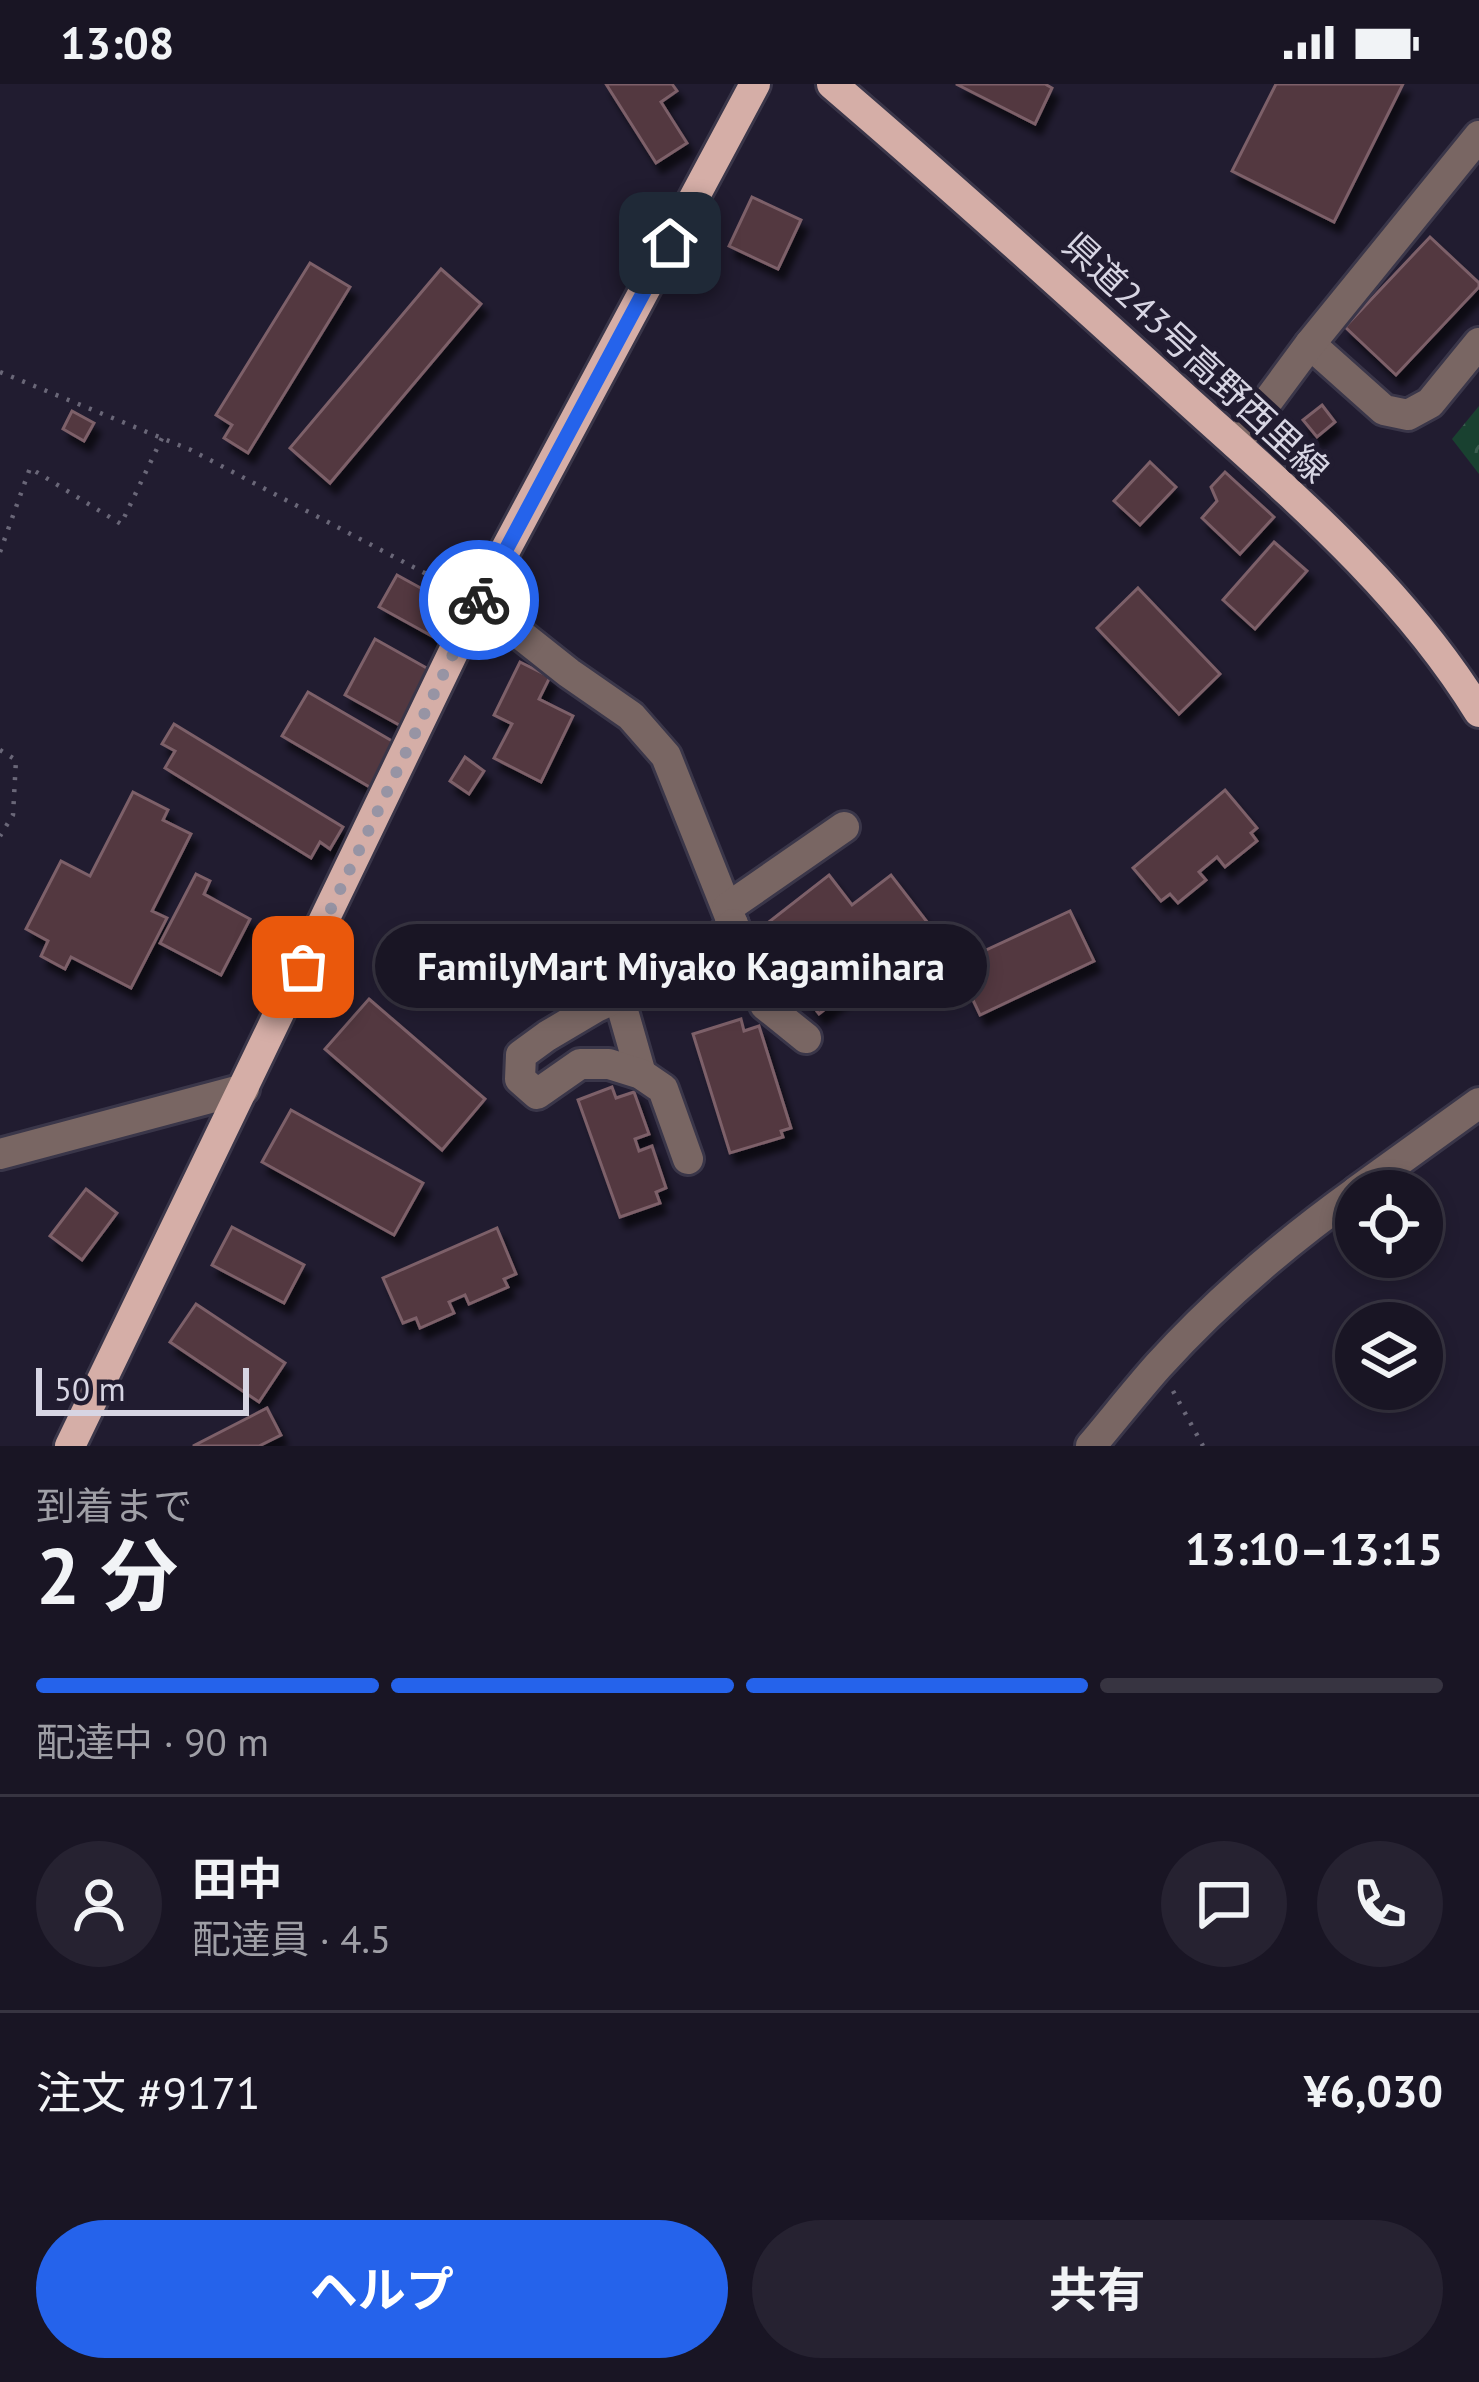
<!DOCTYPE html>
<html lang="ja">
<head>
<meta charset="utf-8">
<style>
	body { margin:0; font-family:"PT Sans","Noto Sans JP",sans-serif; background:#262231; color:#f1f3f6; height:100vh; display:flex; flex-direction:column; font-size:45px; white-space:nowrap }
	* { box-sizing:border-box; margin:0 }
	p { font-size:39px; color:#9f9fa6 }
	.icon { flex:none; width:66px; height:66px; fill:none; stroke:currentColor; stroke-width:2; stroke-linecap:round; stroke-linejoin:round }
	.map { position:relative; height:1362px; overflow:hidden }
	.panel { display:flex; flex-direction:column; background:#191524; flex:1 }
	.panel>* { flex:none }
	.controls { position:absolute; left:1335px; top:1086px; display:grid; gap:24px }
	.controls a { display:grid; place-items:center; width:108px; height:108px; border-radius:50%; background:#191524; box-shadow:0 6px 18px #0003,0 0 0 3px #373441; font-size:60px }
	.scale { position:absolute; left:36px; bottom:30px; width:213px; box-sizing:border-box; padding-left:12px; border:6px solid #d7d5e3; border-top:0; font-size:33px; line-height:42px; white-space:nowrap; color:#d7d5e3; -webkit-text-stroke:9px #211c30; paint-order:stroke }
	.pin { position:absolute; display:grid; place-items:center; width:102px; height:102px; color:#fff; margin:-51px; border-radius:24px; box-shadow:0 6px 18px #0006 }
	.courier { position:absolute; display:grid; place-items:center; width:120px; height:120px; margin:-60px; border:9px solid #2563eb; border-radius:50%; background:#fff; color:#222; box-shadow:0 3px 15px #0007 }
	.bubble { position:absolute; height:84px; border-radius:42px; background:#191524; box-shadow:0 6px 18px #0003,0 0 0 3px #373441; font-size:39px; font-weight:700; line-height:84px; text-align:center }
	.headline em { font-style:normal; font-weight:700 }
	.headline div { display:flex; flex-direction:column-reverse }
	.headline { display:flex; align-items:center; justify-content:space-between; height:204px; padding:0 36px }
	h1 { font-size:78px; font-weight:700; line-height:90px }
	.bar { display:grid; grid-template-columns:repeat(4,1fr); gap:18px 12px; align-content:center; height:144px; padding:0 36px }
	.bar i { height:15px; border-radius:9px; background:#373441 }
	.bar .active { background:#2563eb }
	.bar p { grid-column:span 4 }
	.line { display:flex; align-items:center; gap:30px; padding:0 36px; border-top:3px solid #373441 }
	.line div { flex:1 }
	.round { display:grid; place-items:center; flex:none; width:126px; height:126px; border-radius:63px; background:#262231 }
	.action { display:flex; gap:24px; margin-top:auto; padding:24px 36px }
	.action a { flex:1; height:138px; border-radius:72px; background:#2563eb; color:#fff; font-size:48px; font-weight:700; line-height:138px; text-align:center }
	.action a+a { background:#262231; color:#f1f3f6 }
	.status { display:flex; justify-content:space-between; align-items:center; height:84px; padding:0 60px; background:#191524; direction:ltr }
	.status svg { height:33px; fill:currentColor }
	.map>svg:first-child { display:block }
	.forest { fill:url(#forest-crowns) }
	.building { fill:#523840; stroke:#7d6069; stroke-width:3; filter:url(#shadow) }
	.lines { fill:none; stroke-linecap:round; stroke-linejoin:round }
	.minor-casing { stroke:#3a3649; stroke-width:36 }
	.major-casing { stroke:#3a3649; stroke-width:36 }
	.path { stroke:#6a6778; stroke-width:4.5; stroke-dasharray:3 9; stroke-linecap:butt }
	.minor { stroke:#796663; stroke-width:30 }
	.major { stroke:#d5aea7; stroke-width:30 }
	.done { stroke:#9794a4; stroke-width:12; stroke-dasharray:0 21.6 }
	.route { stroke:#2563eb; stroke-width:15 }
	.labels { text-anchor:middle; stroke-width:10; stroke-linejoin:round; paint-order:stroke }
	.street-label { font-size:36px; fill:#d7d5e3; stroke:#211c30 }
</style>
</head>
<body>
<div class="status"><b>13:08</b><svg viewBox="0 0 49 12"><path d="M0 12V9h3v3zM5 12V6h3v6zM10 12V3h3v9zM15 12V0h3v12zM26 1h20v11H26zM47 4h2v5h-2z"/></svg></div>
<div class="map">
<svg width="1479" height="1362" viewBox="0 0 1479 1362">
	<defs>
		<pattern id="forest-crowns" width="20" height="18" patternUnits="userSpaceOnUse" patternTransform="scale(3)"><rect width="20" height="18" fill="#194130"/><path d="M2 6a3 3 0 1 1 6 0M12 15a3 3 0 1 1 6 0" fill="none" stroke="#3a5c4e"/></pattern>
		<filter id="shadow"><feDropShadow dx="6" dy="10" stdDeviation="3" flood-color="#0009"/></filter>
	</defs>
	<rect width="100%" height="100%" fill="#211c30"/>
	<polygon class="forest" points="1479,322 1479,390 1452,355"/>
	<g class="building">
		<polygon points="606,0 672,0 677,7 661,18 687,59 656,79"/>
		<polygon points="956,0 1045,0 1052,4 1035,40"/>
		<polygon points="1276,0 1403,0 1334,138 1232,87"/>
		<polygon points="752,113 801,136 778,185 729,162"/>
		<polygon points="1430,153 1479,199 1479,203 1396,291 1345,243"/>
		<polygon points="310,179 350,203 248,369 224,354 232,341 216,331"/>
		<polygon points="441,185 481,220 330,399 290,364"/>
		<polygon points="1322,321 1335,338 1317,353 1303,336"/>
		<polygon points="72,327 94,339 84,357 63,345"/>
		<polygon points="1150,378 1176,403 1140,441 1114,417"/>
		<polygon points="1225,388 1274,433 1240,470 1202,434 1217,417 1211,403"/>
		<polygon points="1274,458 1307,487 1255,545 1223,516"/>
		<polygon points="397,491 457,524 439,556 379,523"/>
		<polygon points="1138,504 1220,590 1179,630 1097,544"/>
		<polygon points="375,555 432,587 401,642 345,611"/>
		<polygon points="520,578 550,593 539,615 573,632 541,698 494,674 512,640 494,631"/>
		<polygon points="308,608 399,661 373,705 282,652"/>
		<polygon points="174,640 343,743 330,765 320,758 311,774 165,684 175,667 162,660"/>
		<polygon points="465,673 484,687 469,710 450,697"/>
		<polygon points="1225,706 1257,744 1251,749 1257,757 1225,783 1217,773 1199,788 1206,796 1178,819 1170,810 1161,817 1133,784"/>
		<polygon points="133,708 168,726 163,736 191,750 152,827 167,834 131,904 71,873 65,885 41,872 48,857 26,845 61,777 90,792"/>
		<polygon points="196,790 210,797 204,810 250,835 221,891 160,859"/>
		<polygon points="829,791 852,821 891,791 931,843 819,930 756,848"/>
		<polygon points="1070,827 1094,877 980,931 956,880"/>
		<polygon points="369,915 485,1015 442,1066 325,965"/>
		<polygon points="741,935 744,947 759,942 791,1044 781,1047 783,1053 730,1069 693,950"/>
		<polygon points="612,1003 616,1014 634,1008 649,1050 635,1055 639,1067 652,1062 666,1104 656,1108 660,1119 620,1133 578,1016"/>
		<polygon points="291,1026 423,1099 394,1151 262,1078"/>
		<polygon points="86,1105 117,1129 82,1176 50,1152"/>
		<polygon points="232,1143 304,1181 284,1219 212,1181"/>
		<polygon points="497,1144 516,1190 504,1195 508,1203 469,1220 465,1211 449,1218 454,1229 420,1244 416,1234 403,1239 383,1194"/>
		<polygon points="196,1220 285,1279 259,1318 170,1258"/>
		<polygon points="267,1324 281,1351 259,1362 193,1362"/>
	</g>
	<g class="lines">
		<g class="minor-casing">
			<g id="minor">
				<polyline points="1310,260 1384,326 1408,331 1430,319 1479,259"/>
				<polyline points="1236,360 1310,260 1479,52"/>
				<polyline points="478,517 569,589 631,632 666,672 765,921 806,954"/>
				<polyline points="727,824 844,743"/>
				<polyline points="619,913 641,990"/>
				<polyline points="0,1070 244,1005"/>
				<polyline points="688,1075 663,1005 641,990 609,980 580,980 537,1010 520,995 521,971 547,952 596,923 694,879 733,840"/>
				<polyline points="1357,1107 1479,1019"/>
				<path d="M1091,1362c22,-26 44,-54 67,-80 58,-64 127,-123 198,-174"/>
			</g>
		</g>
		<g class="major-casing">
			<g id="major">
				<path d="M832,0c120,103 238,209 355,316 106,96 217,190 292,312"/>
				<polyline points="70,1362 478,517 755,0"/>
			</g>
		</g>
		<g class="path">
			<polyline points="0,288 191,366 455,505"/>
			<polyline points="0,468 30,384 121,440 162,354"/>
			<polyline points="0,666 16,676 13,731 0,752"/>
			<polyline points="1173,1307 1203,1362"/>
		</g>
		<use href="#minor" class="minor"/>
		<use href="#major" class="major"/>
	</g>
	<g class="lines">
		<polyline class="done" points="303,883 479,516"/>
		<polyline class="route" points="479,516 670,159"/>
	</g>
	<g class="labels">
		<g class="street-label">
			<text transform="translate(1196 273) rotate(43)" y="13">県道243号高野西里線</text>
		</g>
	</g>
</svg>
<div class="controls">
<a><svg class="icon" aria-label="locate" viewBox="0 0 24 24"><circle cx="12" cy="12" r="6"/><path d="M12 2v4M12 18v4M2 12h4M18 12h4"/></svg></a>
<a><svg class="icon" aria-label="layers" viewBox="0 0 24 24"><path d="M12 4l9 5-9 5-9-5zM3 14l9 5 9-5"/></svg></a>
</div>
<div class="scale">50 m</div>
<div class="pin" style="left:303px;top:883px;background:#ea580c"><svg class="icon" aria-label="bag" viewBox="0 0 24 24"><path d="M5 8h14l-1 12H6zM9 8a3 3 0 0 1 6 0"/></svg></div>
<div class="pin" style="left:670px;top:159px;background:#1f2937"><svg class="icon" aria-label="home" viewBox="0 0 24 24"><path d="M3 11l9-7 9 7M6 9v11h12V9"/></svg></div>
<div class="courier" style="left:479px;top:516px"><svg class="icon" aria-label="bike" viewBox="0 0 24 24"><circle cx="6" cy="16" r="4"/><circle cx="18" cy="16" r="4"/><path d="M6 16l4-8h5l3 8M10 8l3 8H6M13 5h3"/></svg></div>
<div class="bubble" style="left:375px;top:840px;width:612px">FamilyMart Miyako Kagamihara</div>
</div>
<section class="panel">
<div class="headline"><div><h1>2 分</h1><p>到着まで</p></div><em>13:10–13:15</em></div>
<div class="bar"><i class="active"></i><i class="active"></i><i class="active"></i><i></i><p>配達中 · 90 m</p></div>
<div class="line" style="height:216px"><a class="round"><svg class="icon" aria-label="person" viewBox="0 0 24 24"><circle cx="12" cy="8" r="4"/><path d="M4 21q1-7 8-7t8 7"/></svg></a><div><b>田中</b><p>配達員 · 4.5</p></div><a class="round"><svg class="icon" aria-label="chat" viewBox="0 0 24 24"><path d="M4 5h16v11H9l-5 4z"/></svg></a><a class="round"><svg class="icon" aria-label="phone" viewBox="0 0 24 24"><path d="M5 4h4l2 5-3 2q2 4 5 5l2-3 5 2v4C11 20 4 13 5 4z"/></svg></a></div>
<div class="line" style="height:156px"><div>注文 #9171</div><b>¥6,030</b></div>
<div class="action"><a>ヘルプ</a><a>共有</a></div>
</section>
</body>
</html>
